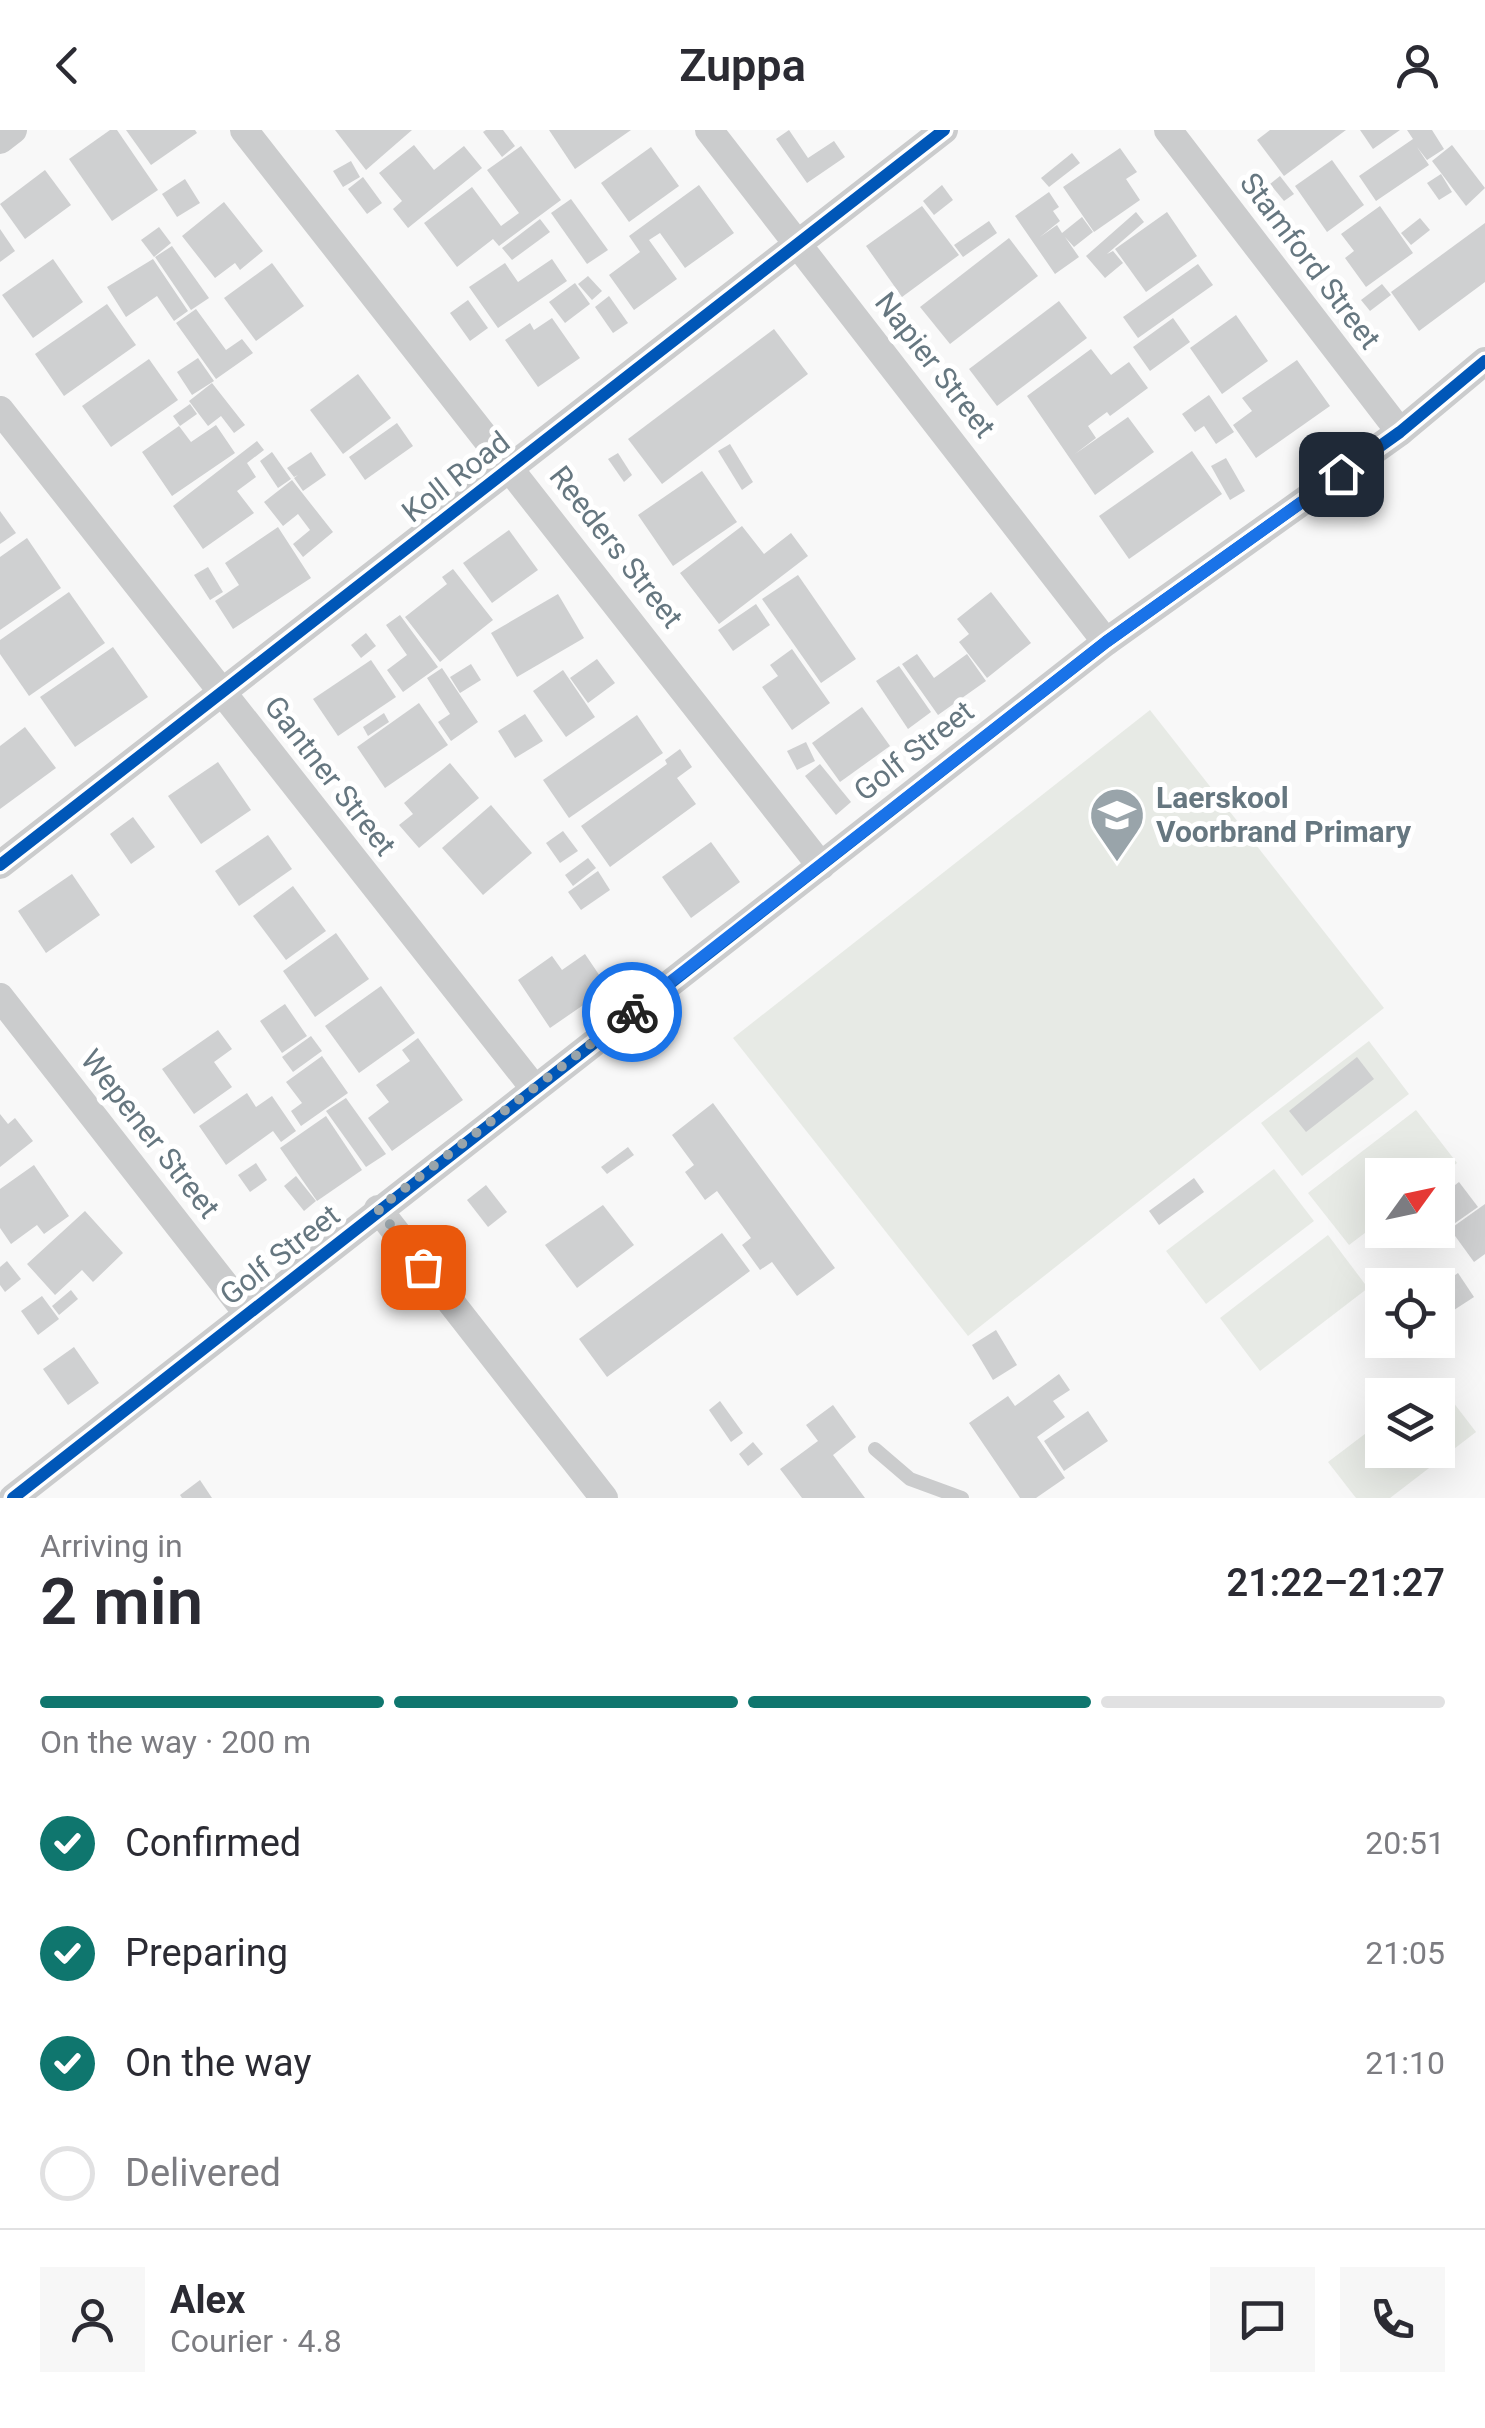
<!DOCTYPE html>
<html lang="en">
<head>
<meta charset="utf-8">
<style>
	body { margin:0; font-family:Roboto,sans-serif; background:#f7f7f7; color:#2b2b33; height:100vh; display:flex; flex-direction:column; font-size:38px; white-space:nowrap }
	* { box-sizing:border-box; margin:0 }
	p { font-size:32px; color:#7c7c81 }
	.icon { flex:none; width:55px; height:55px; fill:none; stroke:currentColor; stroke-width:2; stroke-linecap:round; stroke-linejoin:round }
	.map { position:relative; height:1368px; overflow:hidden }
	.details { display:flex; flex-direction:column; background:#fff; flex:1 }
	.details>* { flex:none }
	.needle { width:65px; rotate:57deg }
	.tools { position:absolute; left:1365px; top:1028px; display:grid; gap:20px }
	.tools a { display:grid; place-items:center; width:90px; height:90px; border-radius:0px; background:#fff; box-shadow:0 10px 40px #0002; font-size:50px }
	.pin { position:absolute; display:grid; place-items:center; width:85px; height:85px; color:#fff; margin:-42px; border-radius:20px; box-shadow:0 5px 15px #0006 }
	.courier { position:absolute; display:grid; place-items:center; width:100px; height:100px; margin:-50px; border:8px solid #1a73e8; border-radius:50%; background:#fff; color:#222; box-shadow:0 2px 12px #0007 }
	.overview em { font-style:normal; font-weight:600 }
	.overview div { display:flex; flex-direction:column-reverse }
	.overview { display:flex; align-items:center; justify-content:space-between; height:170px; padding:0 40px }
	h1 { font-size:65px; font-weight:600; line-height:75px }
	.bar { display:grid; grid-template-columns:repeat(4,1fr); gap:15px 10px; align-content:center; height:120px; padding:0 40px }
	.bar i { height:12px; border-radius:8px; background:#e1e1e2 }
	.bar .current { background:#0f766e }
	.bar p { grid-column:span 4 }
	.line { display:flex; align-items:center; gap:25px; padding:0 40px; border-top:2px solid #e1e1e2 }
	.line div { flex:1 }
	.round { display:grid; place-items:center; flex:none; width:105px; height:105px; border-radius:0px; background:#f7f7f7 }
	ol { padding:0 40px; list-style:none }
	li { display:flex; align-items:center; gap:30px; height:110px }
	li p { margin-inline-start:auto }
	li .icon { padding:10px; border-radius:50%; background:#0f766e; color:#fff; stroke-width:4 }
	li:last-child { color:#7c7c81 }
	li i { width:55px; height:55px; border:5px solid #e1e1e2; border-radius:50% }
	header { display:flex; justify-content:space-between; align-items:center; height:130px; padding:0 40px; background:#fff; font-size:45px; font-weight:600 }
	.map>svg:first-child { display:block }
	.green { fill:#e7eae5 }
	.building { fill:#cfd0d1 }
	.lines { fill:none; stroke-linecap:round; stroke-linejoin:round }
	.lane { stroke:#cbcccd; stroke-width:14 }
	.street { stroke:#cbcccd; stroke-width:28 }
	.cycleway-casing { stroke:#fff; stroke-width:19 }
	.cycleway { stroke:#0057b8; stroke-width:12 }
	.done { stroke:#99a4aa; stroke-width:10; stroke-dasharray:0 18 }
	.route { stroke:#1a73e8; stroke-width:12 }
	.labels { text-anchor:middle; stroke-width:10; stroke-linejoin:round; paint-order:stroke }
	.street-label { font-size:30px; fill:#667780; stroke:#fff }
	.poi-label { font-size:30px; font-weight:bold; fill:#667780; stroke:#fff; text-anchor:start }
</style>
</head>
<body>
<header><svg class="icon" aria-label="back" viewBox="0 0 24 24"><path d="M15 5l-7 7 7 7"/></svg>Zuppa<svg class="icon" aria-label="person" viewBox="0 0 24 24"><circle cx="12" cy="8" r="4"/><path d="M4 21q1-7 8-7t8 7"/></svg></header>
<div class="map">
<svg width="1485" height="1368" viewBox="0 0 1485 1368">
	<rect width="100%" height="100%" fill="#f8f8f8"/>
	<g class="green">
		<polygon points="1150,580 1384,878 968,1206 733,908"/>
		<polygon points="1369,911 1409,964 1302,1046 1261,993"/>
		<polygon points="1416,980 1457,1033 1438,1048 1382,1045 1382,1090 1349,1115 1308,1063"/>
		<polygon points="1274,1039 1314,1091 1206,1174 1166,1121"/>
		<polygon points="1328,1105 1368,1158 1260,1241 1220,1188"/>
		<polygon points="1436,1250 1476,1302 1390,1368 1356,1368 1328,1332 1382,1291 1382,1320 1438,1320 1438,1265 1416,1265"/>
	</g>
	<g class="building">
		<polygon points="110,0 117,0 158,60 112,91 69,29"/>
		<polygon points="126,0 195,0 197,3 151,35"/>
		<polygon points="335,0 412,0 366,40"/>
		<polygon points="486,0 503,0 515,16 502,27 483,2"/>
		<polygon points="549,0 631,0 575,39"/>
		<polygon points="789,0 808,28 834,11 845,27 807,53 776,9"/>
		<polygon points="1270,0 1346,0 1284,46 1257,10"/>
		<polygon points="1360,0 1400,0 1373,19"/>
		<polygon points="1407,0 1432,0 1444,19 1427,30 1417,17 1429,35 1376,71 1359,46 1413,9"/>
		<polygon points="414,15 434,40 464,16 482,38 408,98 393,79 402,71 379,43"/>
		<polygon points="1452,15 1485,58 1466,76 1432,31"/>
		<polygon points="521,16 561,70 499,116 493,109 457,137 424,93 472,57 501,96 519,83 487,40"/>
		<polygon points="651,17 679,56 629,92 601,53"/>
		<polygon points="1120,18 1137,42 1126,49 1140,70 1094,102 1063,57"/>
		<polygon points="1072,23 1080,33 1049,57 1041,48"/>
		<polygon points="1332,30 1364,75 1327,102 1295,56"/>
		<polygon points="351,31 360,47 343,57 333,41"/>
		<polygon points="45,40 71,75 25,109 0,74"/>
		<polygon points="1441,44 1452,62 1439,70 1427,53"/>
		<polygon points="1280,46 1294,64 1284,71 1270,54"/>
		<polygon points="363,47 382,73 367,84 348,59"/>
		<polygon points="185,49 200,73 177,87 162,64"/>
		<polygon points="699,55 734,103 685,138 660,103 649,110 677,149 634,180 609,145 640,122 629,106"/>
		<polygon points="942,55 953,70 934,85 923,71"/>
		<polygon points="1049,62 1059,77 1053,81 1060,91 1040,107 1057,95 1062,103 1082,87 1093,102 1074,117 1065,107 1079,127 1055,144 1015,86"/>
		<polygon points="571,69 608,120 587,134 551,83"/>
		<polygon points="224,72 263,121 240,140 235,133 215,148 182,106"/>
		<polygon points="922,76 959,125 902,167 866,116"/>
		<polygon points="1380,76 1413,123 1366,157 1345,128 1354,121 1341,104"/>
		<polygon points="1136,82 1144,92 1107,124 1113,121 1123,133 1105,148 1086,126"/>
		<polygon points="1167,82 1197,126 1146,162 1115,119"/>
		<polygon points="1420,88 1430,100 1411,115 1401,103"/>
		<polygon points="540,89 550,102 512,130 502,118"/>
		<polygon points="989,91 997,103 963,127 954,115"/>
		<polygon points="1485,93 1485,152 1419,201 1391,162"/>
		<polygon points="159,97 171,113 154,127 141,110"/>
		<polygon points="0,99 15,121 0,132"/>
		<polygon points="1009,108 1038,146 950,214 920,177"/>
		<polygon points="172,116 209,168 191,180 155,127"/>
		<polygon points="53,129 83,172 33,208 2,165"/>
		<polygon points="153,129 188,181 174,191 157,166 126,187 107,157"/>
		<polygon points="552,129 567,151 498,198 469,157 505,133 518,152"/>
		<polygon points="272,133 304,176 256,211 224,168"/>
		<polygon points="1198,134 1213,155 1138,208 1123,187"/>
		<polygon points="588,146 602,161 592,170 578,154"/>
		<polygon points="575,153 590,174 565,193 549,172"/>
		<polygon points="1382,154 1391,165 1370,181 1361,170"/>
		<polygon points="609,166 628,193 613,203 595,177"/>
		<polygon points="468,170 488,198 470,211 450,183"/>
		<polygon points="1059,171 1087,208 997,276 969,239"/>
		<polygon points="107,174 136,215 64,266 35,224"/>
		<polygon points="196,179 226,220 242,209 253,223 216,249 176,193"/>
		<polygon points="1236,185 1268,231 1222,264 1190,218"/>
		<polygon points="552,188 580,228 538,257 505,210 530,193 534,200"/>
		<polygon points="1173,188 1190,212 1150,241 1133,217"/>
		<polygon points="774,199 808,244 662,354 628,309"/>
		<polygon points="1091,219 1111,245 1129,232 1148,258 1110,286 1107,282 1088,296 1096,308 1075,324 1128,287 1154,322 1095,365 1027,266"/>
		<polygon points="198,228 214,251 192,265 177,242"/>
		<polygon points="149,229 178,270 111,317 82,276"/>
		<polygon points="1297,230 1330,276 1256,328 1233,295 1252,281 1242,268"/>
		<polygon points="358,244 391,288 343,324 310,280"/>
		<polygon points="212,253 245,295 234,303 221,286 208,296 189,271"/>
		<polygon points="1209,265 1234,302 1216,314 1204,296 1195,302 1182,284"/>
		<polygon points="190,274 197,284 180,296 173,286"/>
		<polygon points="397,293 413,316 365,350 349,327"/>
		<polygon points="216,295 235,323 172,366 142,322 179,296 191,312"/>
		<polygon points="257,311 264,320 247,333 256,347 237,361 254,383 203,419 173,376"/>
		<polygon points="730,314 753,352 742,360 718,321"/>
		<polygon points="1192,321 1222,364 1129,429 1099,386"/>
		<polygon points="272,322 291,349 278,358 260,331"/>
		<polygon points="311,322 326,345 303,361 294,348 298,345 294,347 287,338"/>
		<polygon points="618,323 632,345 624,352 608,329"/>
		<polygon points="1226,328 1245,361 1230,370 1211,336"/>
		<polygon points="702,341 737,392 673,436 638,385"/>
		<polygon points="292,350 333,402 303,427 293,414 310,400 298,384 283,396 264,372"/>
		<polygon points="0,381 16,403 0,414"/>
		<polygon points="742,396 764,424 791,403 808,426 719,494 680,443"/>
		<polygon points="278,397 311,448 233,499 215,471 239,455 225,433"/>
		<polygon points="509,400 538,440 492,473 463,433"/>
		<polygon points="27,408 61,458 0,500 0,427"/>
		<polygon points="208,437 223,462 210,470 194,445"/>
		<polygon points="453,439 493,490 440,532 405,487 447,454 442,447"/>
		<polygon points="798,445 856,529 821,553 762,469"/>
		<polygon points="69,462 105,513 29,566 0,524 0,510"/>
		<polygon points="991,462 1031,513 987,548 959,512 969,504 957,489"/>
		<polygon points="558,464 584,508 517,547 491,503"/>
		<polygon points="756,474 770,495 733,521 718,500"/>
		<polygon points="400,485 438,537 403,562 387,540 407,525 386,495"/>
		<polygon points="366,503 376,516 361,528 351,515"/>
		<polygon points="113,517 148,567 75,617 40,567"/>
		<polygon points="792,519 830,573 792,600 762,557 778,546 770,535"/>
		<polygon points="917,524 934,548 967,524 986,551 938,585 902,534"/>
		<polygon points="597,529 615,553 588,573 570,548"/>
		<polygon points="371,530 396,567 338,606 313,569"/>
		<polygon points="471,534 481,550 460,563 450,547"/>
		<polygon points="899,536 931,582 908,599 876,551"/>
		<polygon points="442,538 478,592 451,611 438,592 450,584 427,548"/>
		<polygon points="563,540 595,587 566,607 533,561"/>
		<polygon points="419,573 448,615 385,658 357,617"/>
		<polygon points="862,577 890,616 840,652 812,613"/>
		<polygon points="384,583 389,592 368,606 363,597"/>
		<polygon points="525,584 543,611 515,628 498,601"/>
		<polygon points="637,585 663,623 569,688 543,650"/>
		<polygon points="25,597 56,638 0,679 0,616"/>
		<polygon points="806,612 815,631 797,640 787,621"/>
		<polygon points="680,619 692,637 677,648 696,674 610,737 581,696 667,634 665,630"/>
		<polygon points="218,632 251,680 201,714 168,666"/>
		<polygon points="450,633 479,668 419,718 399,695 413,684 404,673"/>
		<polygon points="820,634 851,672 836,685 805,646"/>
		<polygon points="491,675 532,723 483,765 442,718"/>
		<polygon points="133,687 155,717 131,734 110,704"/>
		<polygon points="563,701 578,721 560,733 546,713"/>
		<polygon points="268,705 292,739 239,776 215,741"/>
		<polygon points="711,712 740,752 691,788 662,747"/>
		<polygon points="588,728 596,738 573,756 565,745"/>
		<polygon points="598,741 610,760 581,780 568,762"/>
		<polygon points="72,744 100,785 46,823 18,781"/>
		<polygon points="293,756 326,801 286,830 253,786"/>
		<polygon points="336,803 369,849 315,887 283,841"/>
		<polygon points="585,824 608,858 550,898 518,850 552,826 562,840"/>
		<polygon points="381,856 415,903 359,943 325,896"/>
		<polygon points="285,874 307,906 282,923 260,891"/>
		<polygon points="218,900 232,919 214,932 232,957 194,984 162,939"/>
		<polygon points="311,906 322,921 293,942 282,927"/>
		<polygon points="418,908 463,970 392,1021 368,988 389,972 376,955 410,931 402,920"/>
		<polygon points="322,926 348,963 301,996 291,981 302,973 286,952"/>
		<polygon points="1357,927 1374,949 1306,1002 1289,981"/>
		<polygon points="247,963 256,977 272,966 296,1001 281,1012 273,1001 226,1035 199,996"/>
		<polygon points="346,968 386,1024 366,1037 326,981"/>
		<polygon points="713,973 835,1138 797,1166 772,1132 760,1140 742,1115 751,1108 717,1061 705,1070 685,1042 694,1035 672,1005"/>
		<polygon points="0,984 8,994 15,988 33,1011 0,1037"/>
		<polygon points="326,986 362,1040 317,1071 280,1018"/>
		<polygon points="628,1017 634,1025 607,1044 601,1037"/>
		<polygon points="256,1033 267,1050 250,1062 238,1045"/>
		<polygon points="34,1035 69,1086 44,1104 37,1095 11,1114 0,1098 0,1059"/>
		<polygon points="296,1046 316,1071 304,1081 284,1056"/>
		<polygon points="1194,1048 1204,1062 1159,1095 1149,1081"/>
		<polygon points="1459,1052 1478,1077 1448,1098 1438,1084 1438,1068"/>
		<polygon points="486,1055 507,1082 488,1097 467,1070"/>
		<polygon points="1485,1074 1485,1124 1474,1132 1450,1099"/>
		<polygon points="603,1075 634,1115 577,1158 545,1115"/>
		<polygon points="85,1081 123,1123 93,1152 82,1140 55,1165 27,1134"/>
		<polygon points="722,1103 750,1141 607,1247 579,1209"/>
		<polygon points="7,1131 21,1149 5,1162 0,1155 0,1137"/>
		<polygon points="1458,1143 1474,1167 1454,1180 1438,1157"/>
		<polygon points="71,1160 78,1169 59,1185 52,1176"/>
		<polygon points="42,1166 59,1189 38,1205 21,1181"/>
		<polygon points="996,1200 1017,1235 993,1250 972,1215"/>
		<polygon points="74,1217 99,1253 68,1275 43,1239"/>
		<polygon points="1059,1244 1070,1260 1053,1271 1065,1287 1037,1307 1065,1348 1036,1368 1020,1368 969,1293 1008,1266 1015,1276"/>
		<polygon points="720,1271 743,1303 731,1312 709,1280"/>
		<polygon points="833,1275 856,1307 833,1325 865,1368 802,1368 780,1339 818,1311 806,1295"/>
		<polygon points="1088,1281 1108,1311 1064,1341 1044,1311"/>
		<polygon points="753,1312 763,1324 748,1336 739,1324"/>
		<polygon points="200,1350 212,1368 182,1368 180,1365"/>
	</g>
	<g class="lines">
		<polyline class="lane" points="875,1319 910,1349 962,1368"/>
		<g class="street">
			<polyline points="244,0 821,736"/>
			<polyline points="709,0 1106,512"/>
			<polyline points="1168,0 1400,302"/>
			<polyline points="0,10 13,0"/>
			<polyline points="0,280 534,958"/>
			<polyline points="0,735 944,0"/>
			<polyline points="0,867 247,1183"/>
			<polyline points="378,1079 604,1368"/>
			<polyline points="13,1368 1106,512 1400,302 1485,231"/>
		</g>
		<g class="cycleway-casing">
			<g id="cycleway">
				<polyline points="0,735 944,0"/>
				<polyline points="13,1368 1106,512 1400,302 1485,231"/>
			</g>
		</g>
		<use href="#cycleway" class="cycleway"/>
	</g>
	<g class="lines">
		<polyline class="done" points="423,1137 378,1079 632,882"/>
		<polyline class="route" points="632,882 1106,512 1341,344"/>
	</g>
	<defs>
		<g id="school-pin" transform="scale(2.875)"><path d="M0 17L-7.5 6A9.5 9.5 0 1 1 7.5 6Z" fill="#99a4aa" stroke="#fff"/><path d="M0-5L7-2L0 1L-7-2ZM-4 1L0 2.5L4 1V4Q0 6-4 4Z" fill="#fff"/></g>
	</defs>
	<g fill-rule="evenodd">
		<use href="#school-pin" x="1117" y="685"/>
	</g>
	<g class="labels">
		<g class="street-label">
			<text transform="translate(1310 131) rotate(53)" y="10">Stamford Street</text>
			<text transform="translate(935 235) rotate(52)" y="10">Napier Street</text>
			<text transform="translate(456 347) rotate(-38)" y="10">Koll Road</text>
			<text transform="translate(616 417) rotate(52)" y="10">Reeders Street</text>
			<text transform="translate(914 621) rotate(-38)" y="10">Golf Street</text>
			<text transform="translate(330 646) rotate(52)" y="10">Gantner Street</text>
			<text transform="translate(150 1004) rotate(52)" y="10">Wepener Street</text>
			<text transform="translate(280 1125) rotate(-38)" y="10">Golf Street</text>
		</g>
		<g class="poi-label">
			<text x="1156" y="678">Laerskool<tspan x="1156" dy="34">Voorbrand Primary</tspan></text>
		</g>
	</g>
</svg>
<div class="tools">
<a><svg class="needle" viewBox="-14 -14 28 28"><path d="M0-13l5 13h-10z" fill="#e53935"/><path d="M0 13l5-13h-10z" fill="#7c7c81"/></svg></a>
<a><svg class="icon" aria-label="locate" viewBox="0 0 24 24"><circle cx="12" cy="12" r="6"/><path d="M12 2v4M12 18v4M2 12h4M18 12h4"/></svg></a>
<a><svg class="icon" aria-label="layers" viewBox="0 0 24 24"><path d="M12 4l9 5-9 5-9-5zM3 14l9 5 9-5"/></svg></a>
</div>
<div class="pin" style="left:423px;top:1137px;background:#ea580c"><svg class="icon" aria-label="bag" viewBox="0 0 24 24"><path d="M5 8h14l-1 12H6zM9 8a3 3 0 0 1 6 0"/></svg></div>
<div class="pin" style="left:1341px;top:344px;background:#1f2937"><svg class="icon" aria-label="home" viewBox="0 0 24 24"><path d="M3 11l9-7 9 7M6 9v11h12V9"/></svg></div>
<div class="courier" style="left:632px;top:882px"><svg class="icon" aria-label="bike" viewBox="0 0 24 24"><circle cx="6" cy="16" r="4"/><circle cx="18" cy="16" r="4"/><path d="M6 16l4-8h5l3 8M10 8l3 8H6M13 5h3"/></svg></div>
</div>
<section class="details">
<div class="overview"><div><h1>2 min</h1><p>Arriving in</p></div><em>21:22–21:27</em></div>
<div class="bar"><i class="current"></i><i class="current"></i><i class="current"></i><i></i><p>On the way · 200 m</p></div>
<ol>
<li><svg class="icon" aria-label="check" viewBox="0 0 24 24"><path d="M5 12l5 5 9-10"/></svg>Confirmed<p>20:51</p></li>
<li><svg class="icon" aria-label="check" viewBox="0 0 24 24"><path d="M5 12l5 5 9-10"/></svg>Preparing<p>21:05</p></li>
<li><svg class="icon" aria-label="check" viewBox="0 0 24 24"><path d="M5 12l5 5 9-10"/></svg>On the way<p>21:10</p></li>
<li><i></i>Delivered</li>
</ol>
<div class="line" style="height:180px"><a class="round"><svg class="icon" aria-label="person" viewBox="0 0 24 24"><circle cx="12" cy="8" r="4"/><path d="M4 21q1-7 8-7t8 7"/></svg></a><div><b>Alex</b><p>Courier · 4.8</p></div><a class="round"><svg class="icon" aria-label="chat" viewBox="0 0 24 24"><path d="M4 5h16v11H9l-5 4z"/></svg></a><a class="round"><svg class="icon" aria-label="phone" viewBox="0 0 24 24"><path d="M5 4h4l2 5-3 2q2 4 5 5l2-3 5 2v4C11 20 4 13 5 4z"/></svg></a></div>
</section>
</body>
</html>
